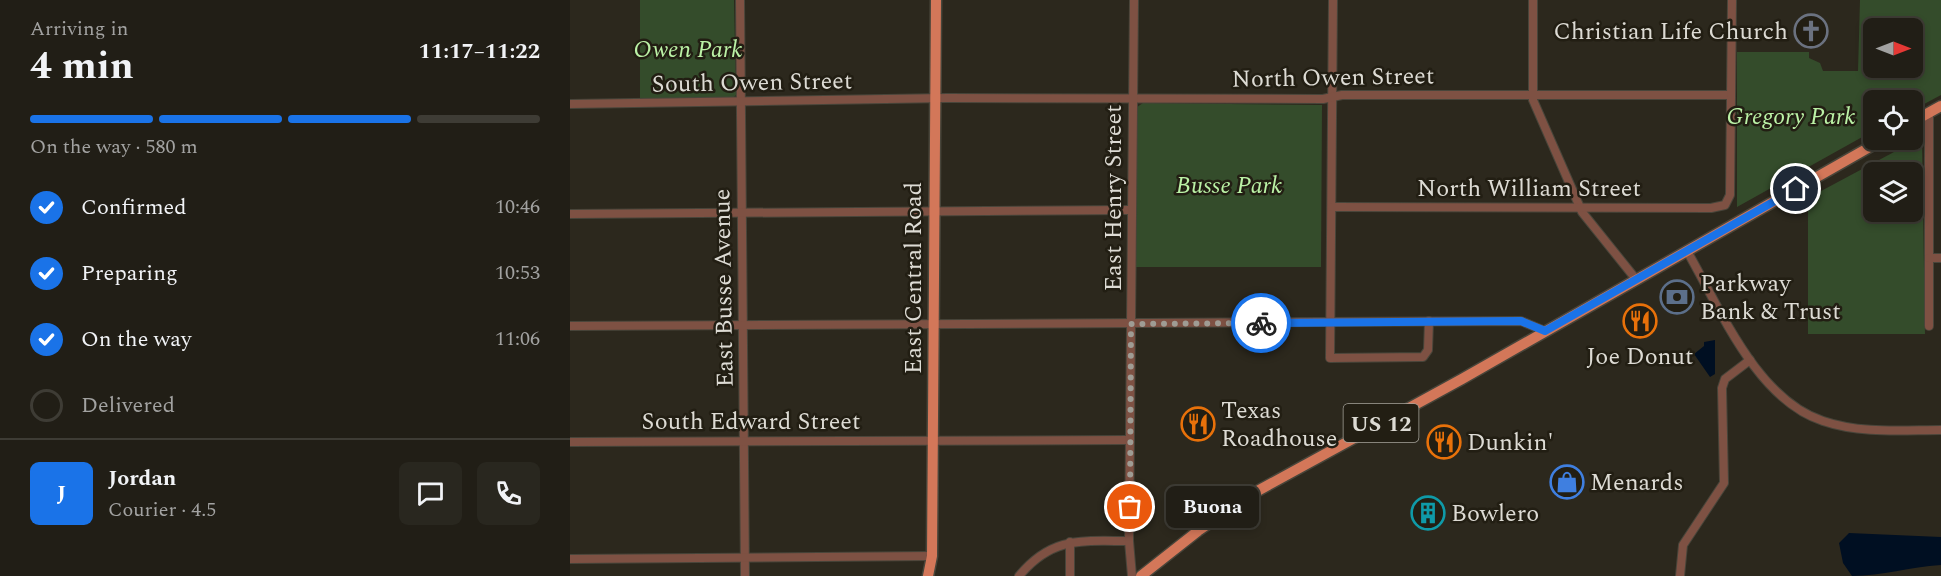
<!DOCTYPE html>
<html lang="en">
<head>
<meta charset="utf-8">
<style>
	body { margin:0; font-family:Spectral,serif; background:#29271f; color:#f1f3f6; height:100vh; display:flex; flex-direction:column; font-size:22px; white-space:nowrap }
	* { box-sizing:border-box; margin:0 }
	p { font-size:20px; color:#a2a2a1 }
	.icon { flex:none; width:33px; height:33px; fill:none; stroke:currentColor; stroke-width:2; stroke-linecap:round; stroke-linejoin:round }
	.map { position:relative; flex:1; overflow:hidden }
	.details { display:flex; flex-direction:column; background:#211e16; width:570px }
	.details>* { flex:none }
	.needle { width:39px; rotate:90deg }
	.buttons { position:absolute; left:1293px; top:18px; display:grid; gap:12px }
	.buttons a { display:grid; place-items:center; width:60px; height:60px; border-radius:9px; background:#211e16; box-shadow:0 3px 9px #0003,0 0 0 2px #3e3c35; font-size:30px }
	.pin { position:absolute; display:grid; place-items:center; width:51px; height:51px; color:#fff; margin:-26px; border:3px solid #fff; border-radius:50%; box-shadow:0 2px 6px #0007 }
	.courier { position:absolute; display:grid; place-items:center; width:60px; height:60px; margin:-30px; border:4px solid #1a73e8; border-radius:50%; background:#fff; color:#222; box-shadow:0 2px 8px #0007 }
	.bubble { position:absolute; height:42px; border-radius:9px; background:#211e16; box-shadow:0 3px 9px #0003,0 0 0 2px #3e3c35; font-size:20px; font-weight:700; line-height:42px; text-align:center }
	.headline em { font-style:normal; font-weight:700 }
	.headline div { display:flex; flex-direction:column-reverse }
	.headline { display:flex; align-items:center; justify-content:space-between; height:102px; padding:0 30px }
	h1 { font-size:39px; font-weight:700; line-height:45px }
	.bar { display:grid; grid-template-columns:repeat(4,1fr); gap:9px 6px; align-content:center; height:72px; padding:0 30px }
	.bar i { height:8px; border-radius:4px; background:#3e3c35 }
	.bar .current { background:#1a73e8 }
	.bar p { grid-column:span 4 }
	.line { display:flex; align-items:center; gap:15px; padding:0 30px; border-top:2px solid #3e3c35 }
	.line div { flex:1 }
	.round { display:grid; place-items:center; flex:none; width:63px; height:63px; border-radius:9px; background:#29271f }
	ol { padding:0 30px; list-style:none }
	li { display:flex; align-items:center; gap:18px; height:66px }
	li p { margin-inline-start:auto }
	li .icon { padding:6px; border-radius:50%; background:#1a73e8; color:#fff; stroke-width:4 }
	li:last-child { color:#a2a2a1 }
	li i { width:33px; height:33px; border:3px solid #3e3c35; border-radius:50% }
	main { display:flex; flex:1; min-height:0 }
	.map>svg:first-child { display:block }
	.green { fill:#344c2b; fill-rule:evenodd }
	.water { fill:#000f22 }
	.lines { fill:none; stroke-linecap:round; stroke-linejoin:round }
	.minor-casing { stroke:#48453a; stroke-width:10 }
	.major-casing { stroke:#48453a; stroke-width:13 }
	.minor { stroke:#7e5143; stroke-width:8 }
	.major { stroke:#d37759; stroke-width:10 }
	.done { stroke:#9f9c94; stroke-width:6; stroke-dasharray:0 10.8 }
	.route { stroke:#1a73e8; stroke-width:8 }
	.labels { text-anchor:middle; stroke-width:5; stroke-linejoin:round; paint-order:stroke }
	.shield { fill:#221e13; stroke:#a5a29a; stroke-width:1.5 }
	.shield-label { font-size:22px; font-weight:bold; fill:#dddbd4 }
	.poi-label { font-size:24px; fill:#dddbd4; stroke:#221e13; text-anchor:start }
	.park-label { font-size:24px; font-style:italic; fill:#bbf2a6; stroke:#221e13 }
	.street-label { font-size:24px; fill:#dddbd4; stroke:#221e13 }
</style>
</head>
<body>
<main>
<section class="details">
<div class="headline"><div><h1>4 min</h1><p>Arriving in</p></div><em>11:17–11:22</em></div>
<div class="bar"><i class="current"></i><i class="current"></i><i class="current"></i><i></i><p>On the way · 580 m</p></div>
<ol>
<li><svg class="icon" aria-label="check" viewBox="0 0 24 24"><path d="M5 12l5 5 9-10"/></svg>Confirmed<p>10:46</p></li>
<li><svg class="icon" aria-label="check" viewBox="0 0 24 24"><path d="M5 12l5 5 9-10"/></svg>Preparing<p>10:53</p></li>
<li><svg class="icon" aria-label="check" viewBox="0 0 24 24"><path d="M5 12l5 5 9-10"/></svg>On the way<p>11:06</p></li>
<li><i></i>Delivered</li>
</ol>
<div class="line" style="height:108px"><b class="round" style="background:#1a73e8;color:#fff">J</b><div><b>Jordan</b><p>Courier · 4.5</p></div><a class="round"><svg class="icon" aria-label="chat" viewBox="0 0 24 24"><path d="M4 5h16v11H9l-5 4z"/></svg></a><a class="round"><svg class="icon" aria-label="phone" viewBox="0 0 24 24"><path d="M5 4h4l2 5-3 2q2 4 5 5l2-3 5 2v4C11 20 4 13 5 4z"/></svg></a></div>
</section>
<div class="map">
<svg width="1371" height="576" viewBox="0 0 1371 576">
	<rect width="100%" height="100%" fill="#2c281d"/>
	<g class="green">
		<polygon points="70,0 164,0 166,95 163,98 70,99"/>
		<path d="M1290,0h81v95l-28,15 -1,-10h-38l-1,31 -136,76v-155h72v6l11,5 3,8h35zM1304,28h38v40h-38z"/>
		<polygon points="573,103 752,105 751,267 566,267 567,107"/>
		<path d="M1352,137l3,197h-117v-136zM1304,172h38v40h-38z"/>
	</g>
	<g class="water">
		<polygon points="1145,340 1145,374 1140,377 1124,354 1134,346 1134,342"/>
		<path d="M1279,533l92,4v28c-31,2 -59,11 -89,11l-9,-13 -4,-20z"/>
	</g>
	<g class="lines">
		<g class="minor-casing">
			<g id="minor">
				<polyline points="170,0 175,576"/>
				<polyline points="763,0 760,358 853,357 858,350 859,321"/>
				<polyline points="963,0 963,100 1012,212 1065,278"/>
				<polyline points="0,104 377,98 753,99 772,95 1161,95"/>
				<polyline points="1359,113 1359,326"/>
				<polyline points="762,207 1141,208 1155,205 1160,195 1162,0"/>
				<polyline points="0,214 562,210"/>
				<path d="M1117,251c33,57 69,148 136,170 38,13 79,9 118,9"/>
				<polyline points="1359,258 1371,258"/>
				<polyline points="0,326 951,321 975,331"/>
				<polyline points="0,442 560,440"/>
				<polyline points="0,559 362,556"/>
				<path d="M449,576c33,-40 63,-35 110,-35"/>
				<polyline points="500,576 500,542"/>
				<polyline points="562,576 559,541 564,0"/>
				<polyline points="1110,576 1113,545 1154,483 1152,388 1155,379 1180,360"/>
			</g>
		</g>
		<g class="major-casing">
			<g id="major">
				<polyline points="1342,122 1371,106"/>
				<polyline points="358,576 362,556 366,0"/>
				<polyline points="571,576 628,531 682,494 892,379 1312,140"/>
			</g>
		</g>
		<use href="#minor" class="minor"/>
		<use href="#major" class="major"/>
	</g>
	<g class="lines">
		<polyline class="done" points="560,507 561,324 691,323"/>
		<polyline class="route" points="691,323 951,321 975,331 1226,189"/>
	</g>
	<defs>
		<g id="church-ring" transform="scale(1.725)"><circle r="9.5" fill="#221e13" stroke="#6b7280" stroke-width="1.5"/><path d="M-1.2-6h2.4v3.5h3.3v2.4h-3.3V6h-2.4V-.1h-3.3v-2.4h3.3Z" fill="#6b7280"/></g>
		<g id="bank-ring" transform="scale(1.725)"><circle r="9.5" fill="#221e13" stroke="#5c6f8a" stroke-width="1.5"/><path d="M-6-4H6V4H-6ZM0-2.3a2.3 2.3 0 1 0 0 4.6a2.3 2.3 0 1 0 0-4.6Z" fill="#5c6f8a"/></g>
		<g id="restaurant-ring" transform="scale(1.725)"><circle r="9.5" fill="#221e13" stroke="#e8710a" stroke-width="1.5"/><path d="M-5-6h1v4h1v-4h1v4h1v-4h1v5L-1.5 .5V6h-2V.5L-5-1ZM5-6V6H3V1.5H1.5Q1.5-4 5-6Z" fill="#e8710a"/></g>
		<g id="shop-ring" transform="scale(1.725)"><circle r="9.5" fill="#221e13" stroke="#3f7fe0" stroke-width="1.5"/><path d="M-5-2.5h2.3a2.7 3.5 0 0 1 5.4 0H5L5.5 6h-11ZM-1.5-2.5h3a1.5 2.3 0 0 0-3 0Z" fill="#3f7fe0"/></g>
		<g id="building-ring" transform="scale(1.725)"><circle r="9.5" fill="#221e13" stroke="#0f9aa8" stroke-width="1.5"/><path d="M-4-6H4V6H1V3H-1V6H-4ZM-2.5-4.3h1.7v1.8h-1.7ZM.8-4.3h1.7v1.8H.8ZM-2.5-1h1.7V.8h-1.7ZM.8-1h1.7V.8H.8Z" fill="#0f9aa8"/></g>
	</defs>
	<g fill-rule="evenodd">
		<use href="#church-ring" x="1241" y="31"/>
		<use href="#bank-ring" x="1107" y="297"/>
		<use href="#restaurant-ring" x="1070" y="321"/>
		<use href="#restaurant-ring" x="628" y="424"/>
		<use href="#restaurant-ring" x="874" y="442"/>
		<use href="#shop-ring" x="997" y="482"/>
		<use href="#building-ring" x="858" y="513"/>
	</g>
	<g class="labels">
		<rect class="shield" x="773.5" y="404" width="75" height="38" rx="4.5"/>
		<g class="shield-label">
			<text x="811" y="431">US 12</text>
		</g>
		<g class="poi-label">
			<text x="1218" y="39" text-anchor="end">Christian Life Church</text>
			<text x="1130" y="291">Parkway<tspan x="1130" dy="28">Bank &amp; Trust</tspan></text>
			<text x="1070" y="364" text-anchor="middle">Joe Donut</text>
			<text x="651" y="418">Texas<tspan x="651" dy="28">Roadhouse</tspan></text>
			<text x="897" y="450">Dunkin'</text>
			<text x="1020" y="490">Menards</text>
			<text x="881" y="521">Bowlero</text>
		</g>
		<g class="park-label">
			<text x="118" y="57">Owen Park</text>
			<text x="1221" y="124">Gregory Park</text>
			<text x="659" y="193">Busse Park</text>
		</g>
		<g class="street-label">
			<text transform="translate(763 77) rotate(-1)" y="8">North Owen Street</text>
			<text transform="translate(182 82) rotate(-1)" y="8">South Owen Street</text>
			<text x="959" y="196">North William Street</text>
			<text transform="translate(543 198) rotate(-90)" y="8">East Henry Street</text>
			<text transform="translate(343 278) rotate(-90)" y="8">East Central Road</text>
			<text transform="translate(153 288) rotate(-91)" y="8">East Busse Avenue</text>
			<text x="181" y="429">South Edward Street</text>
		</g>
	</g>
</svg>
<div class="buttons">
<a><svg class="needle" viewBox="-14 -14 28 28"><path d="M0-13l5 13h-10z" fill="#e53935"/><path d="M0 13l5-13h-10z" fill="#a2a2a1"/></svg></a>
<a><svg class="icon" aria-label="locate" viewBox="0 0 24 24"><circle cx="12" cy="12" r="6"/><path d="M12 2v4M12 18v4M2 12h4M18 12h4"/></svg></a>
<a><svg class="icon" aria-label="layers" viewBox="0 0 24 24"><path d="M12 4l9 5-9 5-9-5zM3 14l9 5 9-5"/></svg></a>
</div>
<div class="pin" style="left:560px;top:507px;background:#ea580c"><svg class="icon" aria-label="bag" viewBox="0 0 24 24"><path d="M5 8h14l-1 12H6zM9 8a3 3 0 0 1 6 0"/></svg></div>
<div class="pin" style="left:1226px;top:189px;background:#1f2937"><svg class="icon" aria-label="home" viewBox="0 0 24 24"><path d="M3 11l9-7 9 7M6 9v11h12V9"/></svg></div>
<div class="courier" style="left:691px;top:323px"><svg class="icon" aria-label="bike" viewBox="0 0 24 24"><circle cx="6" cy="16" r="4"/><circle cx="18" cy="16" r="4"/><path d="M6 16l4-8h5l3 8M10 8l3 8H6M13 5h3"/></svg></div>
<div class="bubble" style="left:596px;top:486px;width:93px">Buona</div>
</div>
</main>
</body>
</html>
